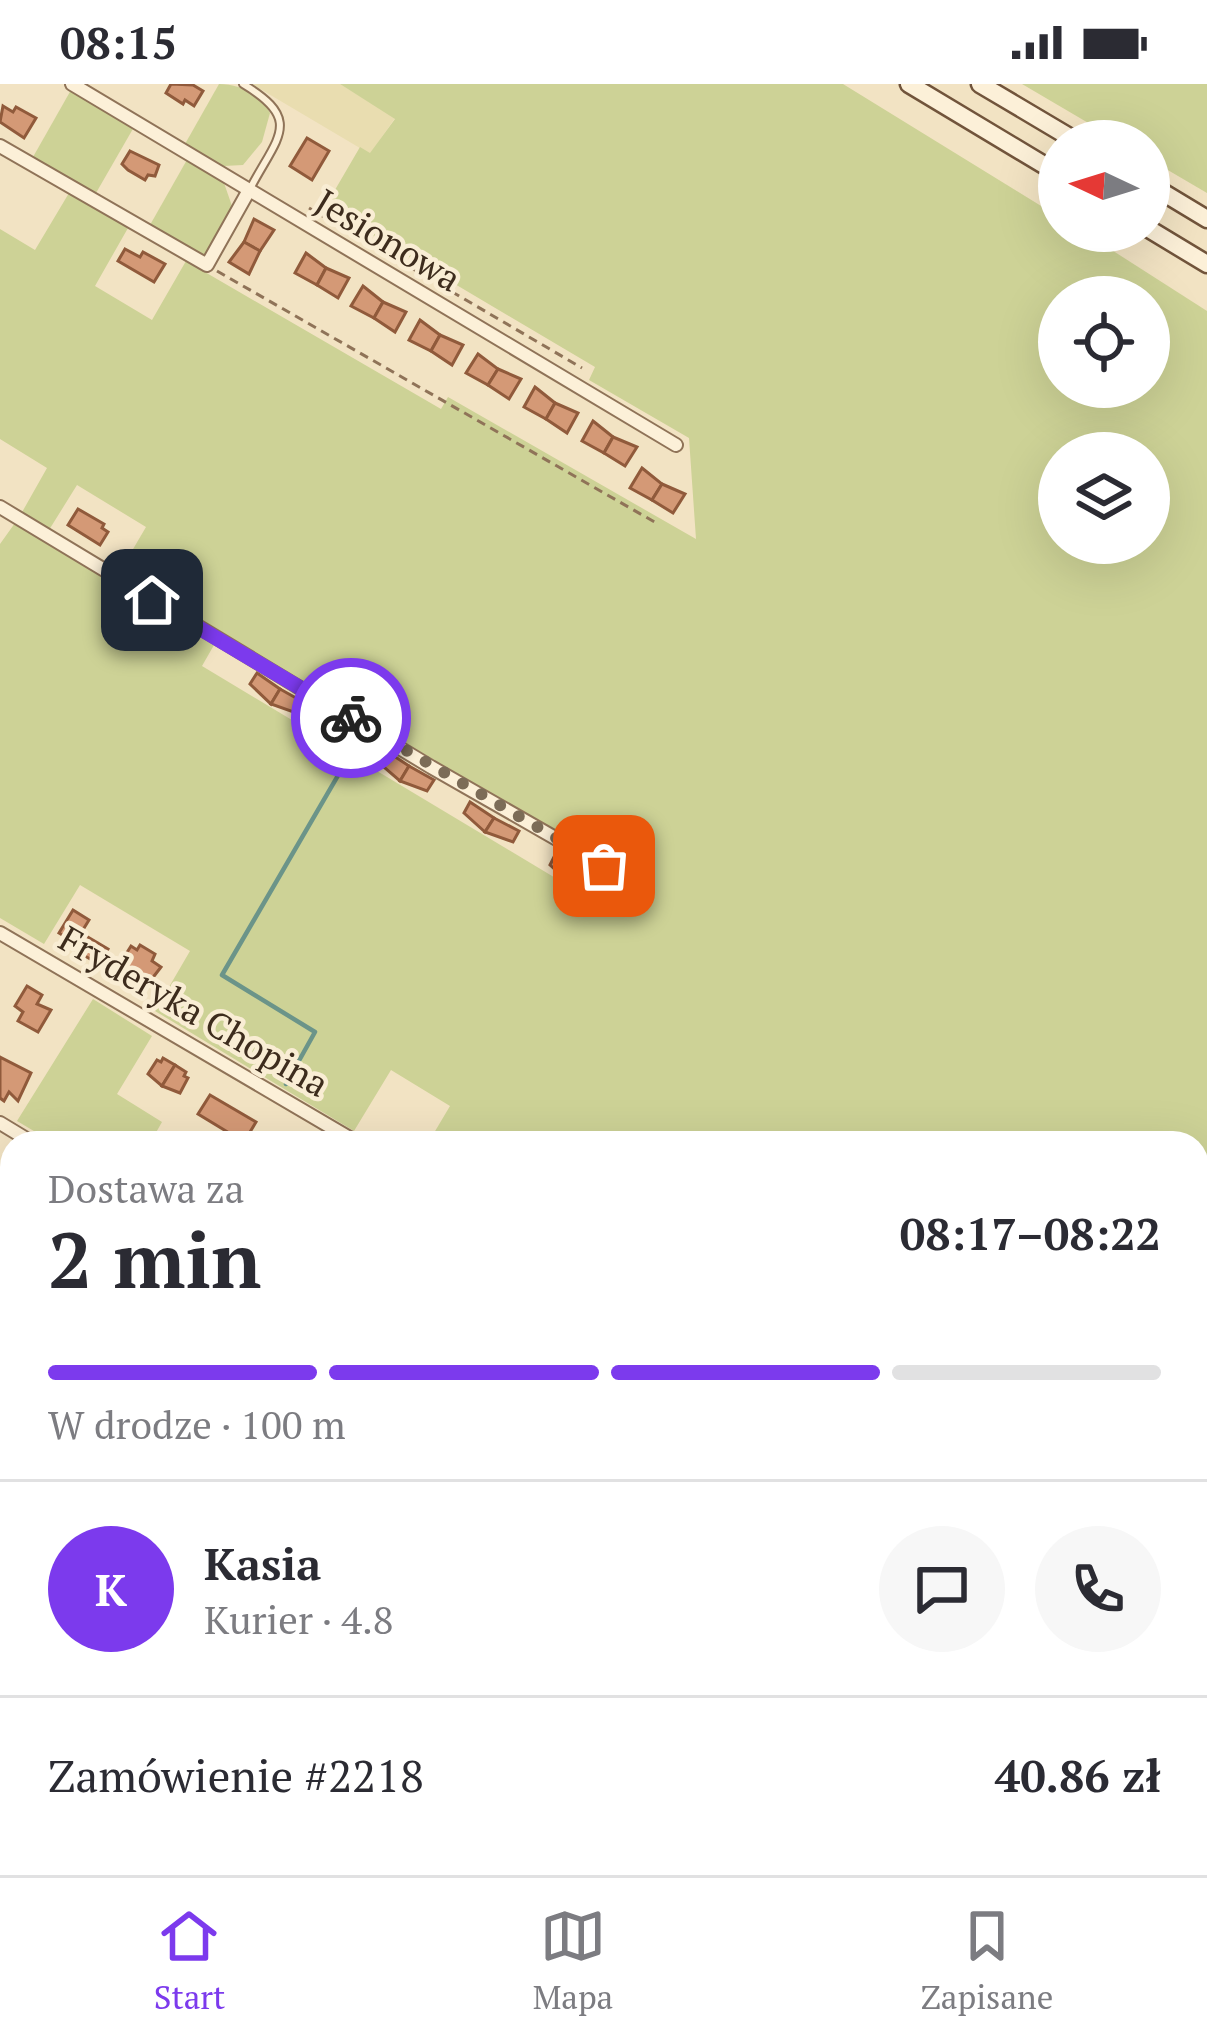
<!DOCTYPE html>
<html lang="pl">
<head>
<meta charset="utf-8">
<style>
	body { margin:0; font-family:"PT Serif",serif; background:#f7f7f7; color:#2b2b33; height:100vh; display:flex; flex-direction:column; font-size:45px; white-space:nowrap }
	* { box-sizing:border-box; margin:0 }
	p { font-size:39px; color:#7c7c81 }
	.icon { flex:none; width:66px; height:66px; fill:none; stroke:currentColor; stroke-width:2; stroke-linecap:round; stroke-linejoin:round }
	.map { position:relative; flex:1; overflow:hidden }
	.details { position:absolute; left:0px; top:1047px; width:1209px; height:744px; display:flex; flex-direction:column; background:#fff; border-radius:36px 36px 0 0; box-shadow:0 12px 48px #0002 }
	.details>* { flex:none }
	.needle { width:78px; rotate:274deg }
	.buttons { position:absolute; left:1038px; top:36px; display:grid; gap:24px }
	.buttons a { display:grid; place-items:center; width:132px; height:132px; border-radius:50%; background:#fff; box-shadow:0 12px 48px #0002; font-size:60px }
	.pin { position:absolute; display:grid; place-items:center; width:102px; height:102px; color:#fff; margin:-51px; border-radius:24px; box-shadow:0 6px 18px #0006 }
	.courier { position:absolute; display:grid; place-items:center; width:120px; height:120px; margin:-60px; border:9px solid #7c3aed; border-radius:50%; background:#fff; color:#222; box-shadow:0 3px 15px #0007 }
	.overview em { font-style:normal; font-weight:600 }
	.overview div { display:flex; flex-direction:column-reverse }
	.overview { display:flex; align-items:center; justify-content:space-between; height:204px; padding:0 48px }
	h1 { font-size:78px; font-weight:600; line-height:90px }
	.bar { display:grid; grid-template-columns:repeat(4,1fr); gap:18px 12px; align-content:center; height:144px; padding:0 48px }
	.bar i { height:15px; border-radius:9px; background:#e1e1e2 }
	.bar .current { background:#7c3aed }
	.bar p { grid-column:span 4 }
	.line { display:flex; align-items:center; gap:30px; padding:0 48px; border-top:3px solid #e1e1e2 }
	.line div { flex:1 }
	.round { display:grid; place-items:center; flex:none; width:126px; height:126px; border-radius:63px; background:#f7f7f7 }
	.status { display:flex; justify-content:space-between; align-items:center; height:84px; padding:0 60px; background:#fff; direction:ltr }
	.status svg { height:33px; fill:currentColor }
	.menu { display:flex; justify-content:space-around; align-items:center; height:168px; border-top:3px solid #e1e1e2; background:#fff; font-size:33px; color:#7c7c81 }
	.menu a { display:grid; justify-items:center; gap:6px }
	.menu .current { color:#7c3aed }
	.map>svg:first-child { display:block }
	.farmland { fill:#e9ddb0 }
	.green { fill:#cdd296; fill-rule:evenodd }
	.lines { fill:none; stroke-linecap:round; stroke-linejoin:round }
	.stream { stroke:#6b9489; stroke-width:4.5 }
	.building { fill:#d49976; stroke:#905a3b; stroke-width:3 }
	.service-casing { stroke:#8f7358; stroke-width:10 }
	.minor-casing { stroke:#8f7358; stroke-width:16 }
	.secondary-casing { stroke:#71543b; stroke-width:21 }
	.path { stroke:#8f7358; stroke-width:3; stroke-dasharray:9 6; stroke-linecap:butt }
	.service { stroke:#fcf0d8; stroke-width:6 }
	.minor { stroke:#fcf0d8; stroke-width:12 }
	.secondary { stroke:#fcf0d8; stroke-width:16 }
	.done { stroke:#7c6c57; stroke-width:12; stroke-dasharray:0 21.6 }
	.route { stroke:#7c3aed; stroke-width:15 }
	.labels { text-anchor:middle; stroke-width:9; stroke-linejoin:round; paint-order:stroke }
	.street-label { font-size:36px; fill:#3d2c1d; stroke:#f9edd4 }
</style>
</head>
<body>
<div class="status"><b>08:15</b><svg viewBox="0 0 49 12"><path d="M0 12V9h3v3zM5 12V6h3v6zM10 12V3h3v9zM15 12V0h3v12zM26 1h20v11H26zM47 4h2v5h-2z"/></svg></div>
<div class="map">
<svg width="1207" height="1791" viewBox="0 0 1207 1791">
	<rect width="100%" height="100%" fill="#f2e3c3"/>
	<polygon class="farmland" points="252,0 340,0 395,34 370,70"/>
	<g class="green">
		<path d="M219,0c20,0 42,10 51,29l-8,29 -19,23 -19,1 -39,-22z"/>
		<path d="M340,0h503l216,133v14h23l125,80v1564h-1207v-511l12,8v491h1185v-720h-769l22,-37 -59,-36 -37,61 -199,-120 35,-60 -110,-66 -36,59 -44,-26v-374l15,-21 199,122 -12,21 410,246 14,-21 -17,-11 2,-15 -8,-13 -24,-6 -460,-273 27,-46 -69,-42 -28,45 -28,-16 26,-46 -47,-29v-210l35,21 34,-57 59,35 -33,58 57,34 34,-59 255,148 7,-12 248,142 -7,-101 -100,-58 6,-13 -270,-160 35,-60 10,6 25,-34zM1059,213h90v90h-90zM1059,369h90v90h-90z"/>
		<polygon points="1022,0 1207,0 1207,109 1149,75 1149,57 1119,57"/>
		<polygon points="71,6 134,43 96,109 33,73"/>
		<polygon points="188,74 224,99 232,122 204,172 150,141"/>
		<polygon points="93,915 152,952 117,1010 162,1038 150,1059 54,1059 17,1037"/>
	</g>
	<g class="lines">
		<g class="stream">
			<polyline points="286,1000 315,948 222,891 347,676"/>
			<polyline points="272,1059 273,1053"/>
		</g>
	</g>
	<g class="building">
		<polygon points="171,0 193,1 203,7 194,22 185,16 183,20 166,9"/>
		<polygon points="3,22 13,28 16,23 36,34 24,54 0,38"/>
		<polygon points="307,54 329,67 312,96 290,82"/>
		<polygon points="130,67 159,81 155,92 148,91 145,96 128,86 122,80"/>
		<polygon points="254,135 274,146 260,167 244,158"/>
		<polygon points="244,158 260,167 249,190 229,178"/>
		<polygon points="125,165 140,173 143,168 165,180 154,198 118,177"/>
		<polygon points="306,169 326,184 317,201 295,189"/>
		<polygon points="326,184 349,194 338,214 317,201"/>
		<polygon points="363,202 383,218 374,234 351,222"/>
		<polygon points="383,218 406,228 395,248 374,234"/>
		<polygon points="420,236 440,251 431,267 409,256"/>
		<polygon points="440,251 463,261 452,281 431,267"/>
		<polygon points="478,270 498,285 488,301 466,289"/>
		<polygon points="498,285 521,295 509,315 488,301"/>
		<polygon points="535,303 555,319 546,335 524,323"/>
		<polygon points="555,319 578,329 567,349 546,335"/>
		<polygon points="593,337 613,353 604,369 582,357"/>
		<polygon points="613,353 637,363 625,382 604,369"/>
		<polygon points="642,384 662,400 652,416 630,404"/>
		<polygon points="662,400 685,410 673,429 652,416"/>
		<polygon points="78,425 104,440 102,444 108,448 100,461 68,441"/>
		<polygon points="257,589 280,605 271,620 250,600"/>
		<polygon points="280,605 305,619 299,630 271,620"/>
		<polygon points="385,666 409,682 400,697 378,678"/>
		<polygon points="409,682 434,696 427,707 400,697"/>
		<polygon points="470,718 494,734 485,748 464,729"/>
		<polygon points="494,734 519,747 513,758 485,748"/>
		<polygon points="556,769 580,785 571,800 550,781"/>
		<polygon points="580,785 605,799 598,810 571,800"/>
		<polygon points="73,826 89,836 81,849 108,865 99,880 71,864 74,858 59,849"/>
		<polygon points="140,861 155,870 152,877 161,883 151,896 133,887 129,894 116,886 131,862 137,866"/>
		<polygon points="27,902 42,911 37,920 51,926 38,948 18,937 23,928 15,922"/>
		<polygon points="0,973 31,989 18,1017 9,1008 4,1017 0,1014"/>
		<polygon points="163,974 175,981 162,1002 148,990 157,976 161,978"/>
		<polygon points="175,981 186,988 184,992 188,994 180,1009 162,1002"/>
		<polygon points="210,1011 256,1038 244,1058 198,1030"/>
	</g>
	<g class="lines">
		<g class="service-casing">
			<g id="service">
				<path d="M243,0c60,36 35,52 8,103"/>
				<polyline points="0,1150 12,1157"/>
			</g>
		</g>
		<g class="minor-casing">
			<g id="minor">
				<polyline points="72,0 676,361"/>
				<polyline points="0,62 207,181 248,108"/>
				<polyline points="0,423 431,683 604,782"/>
				<polyline points="0,849 358,1059"/>
				<polyline points="0,1039 33,1059"/>
			</g>
		</g>
		<g class="secondary-casing">
			<g id="secondary">
				<polyline points="909,0 1059,90"/>
				<polyline points="980,0 1076,57"/>
				<polyline points="1149,100 1207,135"/>
				<polyline points="1149,145 1207,180"/>
			</g>
		</g>
		<g class="path">
			<polyline points="309,124 582,284"/>
			<polyline points="217,187 658,440"/>
			<polyline points="1197,1132 1207,1124"/>
			<polyline points="1197,1182 1207,1203"/>
			<polyline points="1197,1684 1207,1679"/>
			<polyline points="573,1791 585,1779"/>
			<polyline points="1000,1791 1015,1779"/>
		</g>
		<use href="#service" class="service"/>
		<use href="#minor" class="minor"/>
		<use href="#secondary" class="secondary"/>
	</g>
	<g class="lines">
		<polyline class="done" points="351,634 604,782"/>
		<polyline class="route" points="152,516 351,634"/>
	</g>
	<g class="labels">
		<g class="street-label">
			<text transform="translate(388 156) rotate(31)" y="13">Jesionowa</text>
			<text transform="translate(194 927) rotate(30)" y="13">Fryderyka Chopina</text>
		</g>
	</g>
</svg>
<div class="buttons">
<a><svg class="needle" viewBox="-14 -14 28 28"><path d="M0-13l5 13h-10z" fill="#e53935"/><path d="M0 13l5-13h-10z" fill="#7c7c81"/></svg></a>
<a><svg class="icon" aria-label="locate" viewBox="0 0 24 24"><circle cx="12" cy="12" r="6"/><path d="M12 2v4M12 18v4M2 12h4M18 12h4"/></svg></a>
<a><svg class="icon" aria-label="layers" viewBox="0 0 24 24"><path d="M12 4l9 5-9 5-9-5zM3 14l9 5 9-5"/></svg></a>
</div>
<div class="pin" style="left:604px;top:782px;background:#ea580c"><svg class="icon" aria-label="bag" viewBox="0 0 24 24"><path d="M5 8h14l-1 12H6zM9 8a3 3 0 0 1 6 0"/></svg></div>
<div class="pin" style="left:152px;top:516px;background:#1f2937"><svg class="icon" aria-label="home" viewBox="0 0 24 24"><path d="M3 11l9-7 9 7M6 9v11h12V9"/></svg></div>
<div class="courier" style="left:351px;top:634px"><svg class="icon" aria-label="bike" viewBox="0 0 24 24"><circle cx="6" cy="16" r="4"/><circle cx="18" cy="16" r="4"/><path d="M6 16l4-8h5l3 8M10 8l3 8H6M13 5h3"/></svg></div>
<section class="details">
<div class="overview"><div><h1>2 min</h1><p>Dostawa za</p></div><em>08:17–08:22</em></div>
<div class="bar"><i class="current"></i><i class="current"></i><i class="current"></i><i></i><p>W drodze · 100 m</p></div>
<div class="line" style="height:216px"><b class="round" style="background:#7c3aed;color:#fff">K</b><div><b>Kasia</b><p>Kurier · 4.8</p></div><a class="round"><svg class="icon" aria-label="chat" viewBox="0 0 24 24"><path d="M4 5h16v11H9l-5 4z"/></svg></a><a class="round"><svg class="icon" aria-label="phone" viewBox="0 0 24 24"><path d="M5 4h4l2 5-3 2q2 4 5 5l2-3 5 2v4C11 20 4 13 5 4z"/></svg></a></div>
<div class="line" style="height:156px"><div>Zamówienie #2218</div><b>40.86 zł</b></div>
</section>
</div>
<nav class="menu">
<a class="current"><svg class="icon" aria-label="home" viewBox="0 0 24 24"><path d="M3 11l9-7 9 7M6 9v11h12V9"/></svg>Start</a>
<a><svg class="icon" aria-label="map" viewBox="0 0 24 24"><path d="M3 6l6-2 6 2 6-2v14l-6 2-6-2-6 2zM9 4v14M15 6v14"/></svg>Mapa</a>
<a><svg class="icon" aria-label="saved" viewBox="0 0 24 24"><path d="M7 4h10v16l-5-4-5 4z"/></svg>Zapisane</a>
</nav>
</body>
</html>
